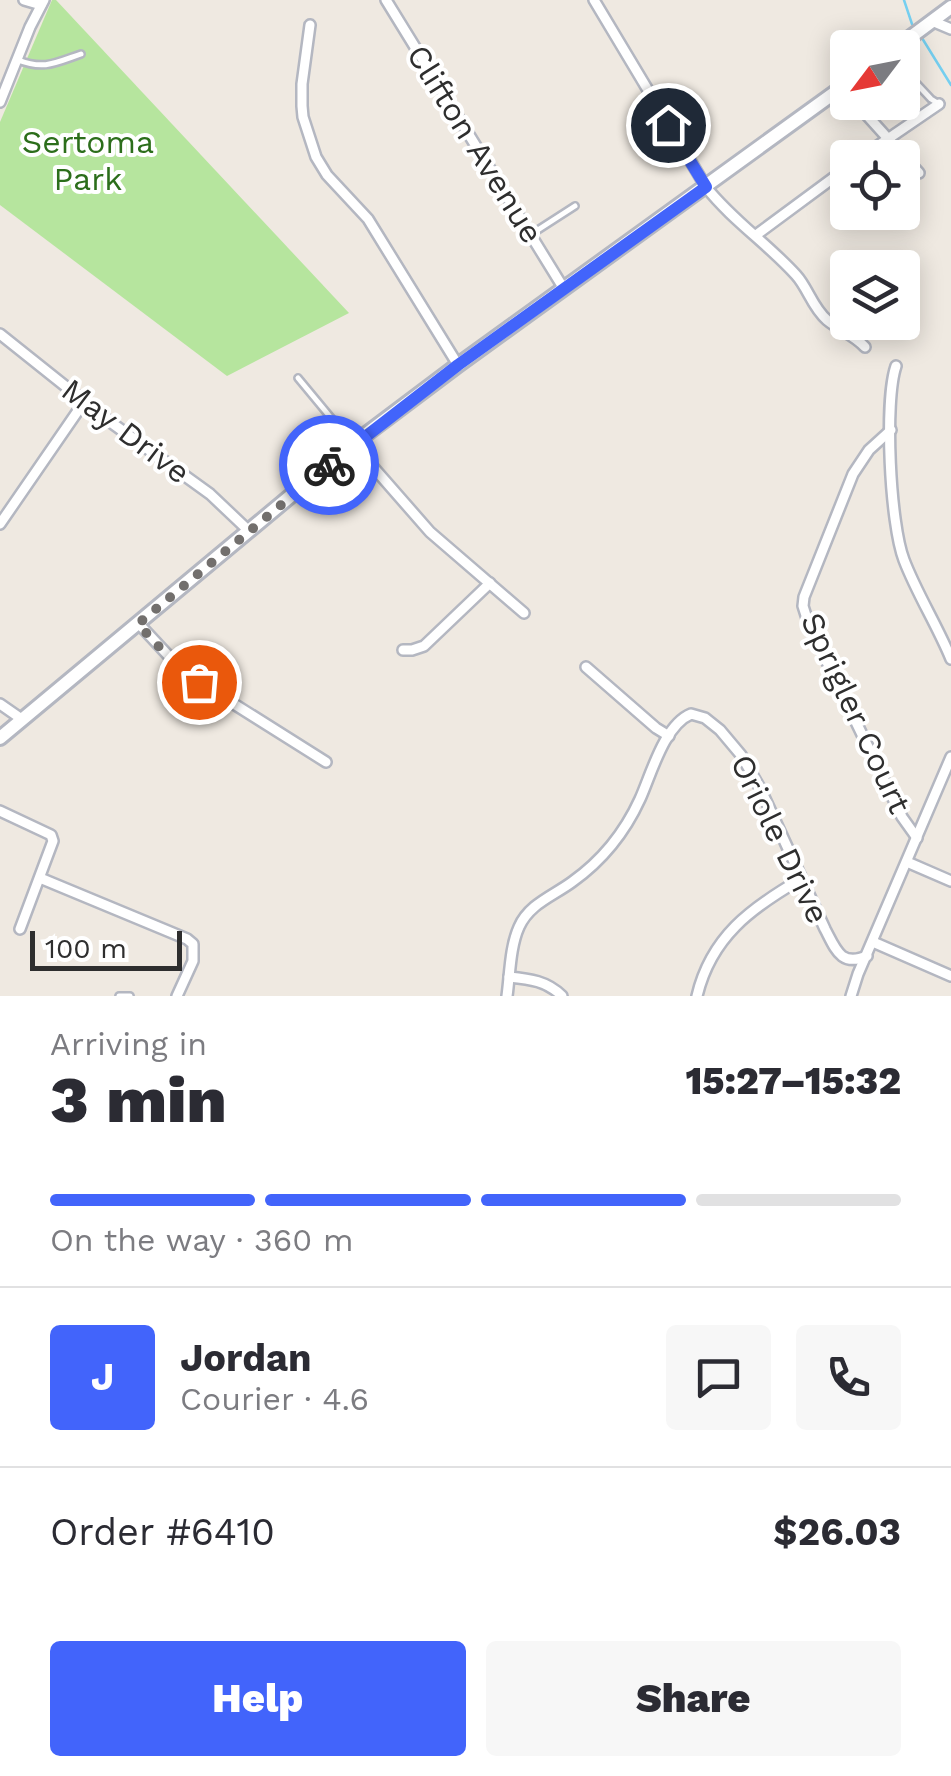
<!DOCTYPE html>
<html lang="en">
<head>
<meta charset="utf-8">
<style>
	body { margin:0; font-family:"Work Sans",sans-serif; background:#f7f7f7; color:#2b2b33; height:100vh; display:flex; flex-direction:column; font-size:38px; white-space:nowrap }
	* { box-sizing:border-box; margin:0 }
	p { font-size:32px; color:#7c7c81 }
	.icon { flex:none; width:55px; height:55px; fill:none; stroke:currentColor; stroke-width:2; stroke-linecap:round; stroke-linejoin:round }
	.map { position:relative; height:996px; overflow:hidden }
	.drawer { display:flex; flex-direction:column; background:#fff; flex:1 }
	.drawer>* { flex:none }
	.needle { width:65px; rotate:238deg }
	.tools { position:absolute; left:830px; top:30px; display:grid; gap:20px }
	.tools a { display:grid; place-items:center; width:90px; height:90px; border-radius:10px; background:#fff; box-shadow:0 5px 25px #0003; font-size:50px }
	.scale { position:absolute; left:30px; bottom:25px; width:152px; box-sizing:border-box; padding-left:10px; border:5px solid #2e2e2e; border-top:0; font-size:28px; line-height:35px; white-space:nowrap; color:#2e2e2e; -webkit-text-stroke:8px #fff; paint-order:stroke }
	.pin { position:absolute; display:grid; place-items:center; width:85px; height:85px; color:#fff; margin:-42px; border:5px solid #fff; border-radius:50%; box-shadow:0 2px 10px #0007 }
	.courier { position:absolute; display:grid; place-items:center; width:100px; height:100px; margin:-50px; border:8px solid #4264fb; border-radius:50%; background:#fff; color:#222; box-shadow:0 2px 12px #0007 }
	.headline em { font-style:normal; font-weight:800 }
	.headline div { display:flex; flex-direction:column-reverse }
	.headline { display:flex; align-items:center; justify-content:space-between; height:170px; padding:0 50px }
	h1 { font-size:65px; font-weight:800; line-height:75px }
	.bar { display:grid; grid-template-columns:repeat(4,1fr); gap:15px 10px; align-content:center; height:120px; padding:0 50px }
	.bar i { height:12px; border-radius:8px; background:#e1e1e2 }
	.bar .current { background:#4264fb }
	.bar p { grid-column:span 4 }
	.line { display:flex; align-items:center; gap:25px; padding:0 50px; border-top:2px solid #e1e1e2 }
	.line div { flex:1 }
	.round { display:grid; place-items:center; flex:none; width:105px; height:105px; border-radius:10px; background:#f7f7f7 }
	.primary-button { display:flex; gap:20px; margin-top:auto; padding:20px 50px }
	.primary-button a { flex:1; height:115px; border-radius:10px; background:#4264fb; color:#fff; font-size:40px; font-weight:800; line-height:115px; text-align:center }
	.primary-button a+a { background:#f7f7f7; color:#2b2b33 }
	.map>svg:first-child { display:block }
	.green { fill:#b6e59e }
	.lines { fill:none; stroke-linecap:round; stroke-linejoin:round }
	.stream { stroke:#75cff0; stroke-width:2.5 }
	.lane-casing { stroke:#b4b7c1; stroke-width:10 }
	.street-casing { stroke:#b4b7c1; stroke-width:14 }
	.secondary-casing { stroke:#b4b7c1; stroke-width:18 }
	.lane { stroke:#fff; stroke-width:5 }
	.street { stroke:#fff; stroke-width:9 }
	.secondary { stroke:#fff; stroke-width:12 }
	.done { stroke:#726f6d; stroke-width:10; stroke-dasharray:0 18 }
	.route { stroke:#4264fb; stroke-width:12 }
	.labels { text-anchor:middle; stroke-width:8; stroke-linejoin:round; paint-order:stroke }
	.park-label { font-size:32px; fill:#2c6e1b; stroke:#fff }
	.street-label { font-size:32px; fill:#2e2e2e; stroke:#fff }
</style>
</head>
<body>
<div class="map">
<svg width="951" height="996" viewBox="0 0 951 996">
	<rect width="100%" height="100%" fill="#efe9e1"/>
	<polygon class="green" points="52,0 56,0 349,313 227,376 0,205 0,122"/>
	<g class="lines">
		<g class="stream">
			<polyline points="904,0 912,24"/>
			<polyline points="922,38 951,85"/>
		</g>
		<g class="lane-casing">
			<g id="lane">
				<path d="M18,60c26,10 37,3 63,-6"/>
				<polyline points="902,68 931,99 939,104"/>
				<polyline points="530,235 575,206"/>
				<polyline points="298,378 351,442"/>
				<polyline points="119,996 130,996"/>
			</g>
		</g>
		<g class="street-casing">
			<g id="street">
				<polyline points="24,0 41,5"/>
				<polyline points="386,0 564,289"/>
				<path d="M594,0l112,187c26,33 62,57 90,88 12,13 16,32 31,45 12,10 27,15 38,27"/>
				<polyline points="932,21 951,29"/>
				<polyline points="310,25 302,84 302,106 303,117 316,157 327,175 368,219 458,365"/>
				<polyline points="0,102 30,27 44,0"/>
				<polyline points="855,102 919,173"/>
				<polyline points="860,158 939,104"/>
				<polyline points="756,235 848,167"/>
				<polyline points="0,334 109,421 210,494 249,531"/>
				<path d="M896,366c-12,35 -6,158 8,194 13,34 33,65 47,99"/>
				<polyline points="891,430 869,450 853,474 804,597 803,606 809,625 902,817 917,838"/>
				<polyline points="353,444 430,532 524,613"/>
				<polyline points="0,524 84,402"/>
				<polyline points="139,624 179,667 199,682 326,762"/>
				<polyline points="403,650 412,650 424,646 490,583"/>
				<polyline points="586,667 656,728 669,736"/>
				<polyline points="0,704 23,720"/>
				<polyline points="0,811 51,835 53,841 20,929"/>
				<polyline points="907,862 951,881"/>
				<polyline points="40,878 187,939 193,944 193,961 177,996"/>
				<polyline points="873,942 951,976"/>
				<path d="M509,977c21,2 38,4 53,19"/>
				<path d="M507,996c3,-22 3,-49 12,-69 10,-23 34,-31 53,-45 31,-22 52,-48 68,-83 11,-24 24,-74 51,-85l14,4 15,12 21,25 19,33 65,141c11,21 16,38 42,27"/>
				<path d="M697,996c14,-59 54,-88 104,-117"/>
				<polyline points="851,996 858,974 951,757"/>
			</g>
		</g>
		<g class="secondary-casing">
			<g id="secondary">
				<polyline points="896,48 951,7"/>
				<polyline points="0,738 353,444 458,365 848,83"/>
			</g>
		</g>
		<use href="#lane" class="lane"/>
		<use href="#street" class="street"/>
		<use href="#secondary" class="secondary"/>
	</g>
	<g class="lines">
		<polyline class="done" points="199,682 162,650 138,624 329,465"/>
		<polyline class="route" points="329,465 458,365 706,187 668,125"/>
	</g>
	<g class="labels">
		<g class="park-label">
			<text x="88" y="153">Sertoma<tspan x="88" dy="37">Park</tspan></text>
		</g>
		<g class="street-label">
			<text transform="translate(475 144) rotate(58)" y="11">Clifton Avenue</text>
			<text transform="translate(126 431) rotate(37)" y="11">May Drive</text>
			<text transform="translate(856 713) rotate(65)" y="11">Sprigler Court</text>
			<text transform="translate(780 839) rotate(64)" y="11">Oriole Drive</text>
		</g>
	</g>
</svg>
<div class="tools">
<a><svg class="needle" viewBox="-14 -14 28 28"><path d="M0-13l5 13h-10z" fill="#e53935"/><path d="M0 13l5-13h-10z" fill="#7c7c81"/></svg></a>
<a><svg class="icon" aria-label="locate" viewBox="0 0 24 24"><circle cx="12" cy="12" r="6"/><path d="M12 2v4M12 18v4M2 12h4M18 12h4"/></svg></a>
<a><svg class="icon" aria-label="layers" viewBox="0 0 24 24"><path d="M12 4l9 5-9 5-9-5zM3 14l9 5 9-5"/></svg></a>
</div>
<div class="scale">100 m</div>
<div class="pin" style="left:199px;top:682px;background:#ea580c"><svg class="icon" aria-label="bag" viewBox="0 0 24 24"><path d="M5 8h14l-1 12H6zM9 8a3 3 0 0 1 6 0"/></svg></div>
<div class="pin" style="left:668px;top:125px;background:#1f2937"><svg class="icon" aria-label="home" viewBox="0 0 24 24"><path d="M3 11l9-7 9 7M6 9v11h12V9"/></svg></div>
<div class="courier" style="left:329px;top:465px"><svg class="icon" aria-label="bike" viewBox="0 0 24 24"><circle cx="6" cy="16" r="4"/><circle cx="18" cy="16" r="4"/><path d="M6 16l4-8h5l3 8M10 8l3 8H6M13 5h3"/></svg></div>
</div>
<section class="drawer">
<div class="headline"><div><h1>3 min</h1><p>Arriving in</p></div><em>15:27–15:32</em></div>
<div class="bar"><i class="current"></i><i class="current"></i><i class="current"></i><i></i><p>On the way · 360 m</p></div>
<div class="line" style="height:180px"><b class="round" style="background:#4264fb;color:#fff">J</b><div><b>Jordan</b><p>Courier · 4.6</p></div><a class="round"><svg class="icon" aria-label="chat" viewBox="0 0 24 24"><path d="M4 5h16v11H9l-5 4z"/></svg></a><a class="round"><svg class="icon" aria-label="phone" viewBox="0 0 24 24"><path d="M5 4h4l2 5-3 2q2 4 5 5l2-3 5 2v4C11 20 4 13 5 4z"/></svg></a></div>
<div class="line" style="height:130px"><div>Order #6410</div><b>$26.03</b></div>
<div class="primary-button"><a>Help</a><a>Share</a></div>
</section>
</body>
</html>
